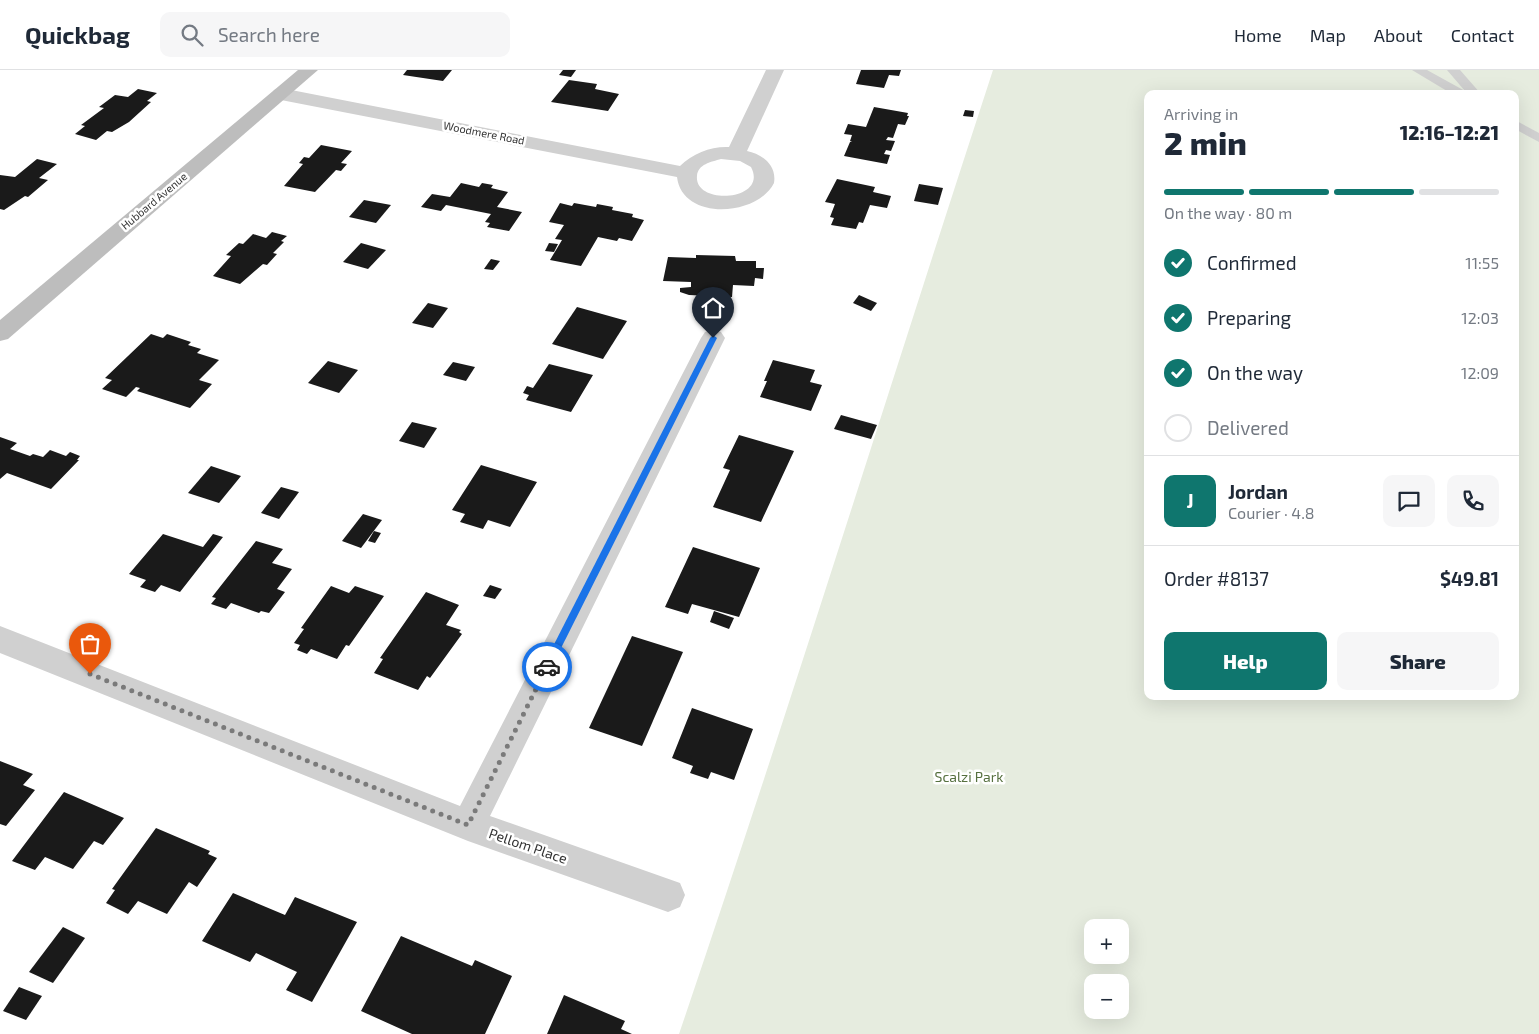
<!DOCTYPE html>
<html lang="en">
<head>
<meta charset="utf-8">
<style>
	body { margin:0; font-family:"Exo 2",sans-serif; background:#f6f6f7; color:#1f2937; height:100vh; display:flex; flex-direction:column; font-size:19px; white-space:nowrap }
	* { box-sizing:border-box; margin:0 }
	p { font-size:16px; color:#747a83 }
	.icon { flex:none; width:28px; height:28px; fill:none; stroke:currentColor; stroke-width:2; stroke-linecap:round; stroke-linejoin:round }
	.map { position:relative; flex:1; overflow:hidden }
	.details { position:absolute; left:1144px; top:20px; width:375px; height:610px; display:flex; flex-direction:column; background:#fff; border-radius:10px; box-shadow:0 5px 20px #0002 }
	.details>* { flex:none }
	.fabs { position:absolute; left:1084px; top:849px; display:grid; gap:10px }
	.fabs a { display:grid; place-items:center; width:45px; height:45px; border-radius:10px; background:#fff; box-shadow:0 5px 20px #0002; font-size:25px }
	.pin { position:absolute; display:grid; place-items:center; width:42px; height:42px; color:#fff; margin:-51px -21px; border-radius:50% 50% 50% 0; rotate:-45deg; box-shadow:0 0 5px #0007 }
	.pin .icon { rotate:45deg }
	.courier { position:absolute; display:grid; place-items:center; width:50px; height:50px; margin:-25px; border:4px solid #1a73e8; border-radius:50%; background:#fff; color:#222; box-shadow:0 1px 6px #0007 }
	.summary em { font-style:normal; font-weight:800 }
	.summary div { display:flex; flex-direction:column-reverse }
	.summary { display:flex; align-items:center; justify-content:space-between; height:85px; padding:0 20px }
	h1 { font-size:32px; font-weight:800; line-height:38px }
	.bar { display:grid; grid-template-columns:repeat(4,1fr); gap:8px 5px; align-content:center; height:60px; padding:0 20px }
	.bar i { height:6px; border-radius:4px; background:#e0e1e3 }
	.bar .selected { background:#0f766e }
	.bar p { grid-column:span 4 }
	.line { display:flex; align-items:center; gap:12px; padding:0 20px; border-top:1px solid #e0e1e3 }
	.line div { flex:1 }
	.round { display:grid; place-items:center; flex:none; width:52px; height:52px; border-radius:10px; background:#f6f6f7 }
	ol { padding:0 20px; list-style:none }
	li { display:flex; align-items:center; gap:15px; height:55px }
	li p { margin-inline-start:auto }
	li .icon { padding:5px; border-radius:50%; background:#0f766e; color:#fff; stroke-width:4 }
	li:last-child { color:#747a83 }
	li i { width:28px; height:28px; border:2px solid #e0e1e3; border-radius:50% }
	.primary-button { display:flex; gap:10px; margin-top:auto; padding:10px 20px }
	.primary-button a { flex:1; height:58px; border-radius:10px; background:#0f766e; color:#fff; font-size:20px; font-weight:800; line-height:58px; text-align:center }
	.primary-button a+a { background:#f6f6f7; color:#1f2937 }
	header { display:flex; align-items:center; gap:30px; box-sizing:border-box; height:70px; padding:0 25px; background:#fff; border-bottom:1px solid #e0e1e3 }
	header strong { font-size:24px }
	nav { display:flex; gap:28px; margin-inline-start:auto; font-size:18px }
	.search { width:350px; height:45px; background:#f6f6f7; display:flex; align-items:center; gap:12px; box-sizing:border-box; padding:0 18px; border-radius:10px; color:#747a83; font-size:19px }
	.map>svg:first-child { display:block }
	.green { fill:#e6ecdf; fill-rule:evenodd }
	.building { fill:#1a1a1a }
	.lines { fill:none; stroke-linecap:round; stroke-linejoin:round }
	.lane { fill:#d0d0d0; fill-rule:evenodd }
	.street { fill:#d0d0d0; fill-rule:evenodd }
	.secondary { fill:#bdbdbd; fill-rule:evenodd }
	.route { fill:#1a73e8 }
	.done { stroke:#7a7a7a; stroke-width:5; stroke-dasharray:0 9 }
	.labels { text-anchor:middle; stroke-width:5; stroke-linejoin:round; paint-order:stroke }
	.far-street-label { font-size:11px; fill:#333; stroke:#fff }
	.park-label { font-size:14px; fill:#56703f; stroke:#fff }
	.street-label { font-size:14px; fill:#333; stroke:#fff }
</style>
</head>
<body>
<header>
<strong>Quickbag</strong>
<div class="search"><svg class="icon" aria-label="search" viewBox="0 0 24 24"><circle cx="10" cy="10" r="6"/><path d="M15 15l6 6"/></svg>Search here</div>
<nav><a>Home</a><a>Map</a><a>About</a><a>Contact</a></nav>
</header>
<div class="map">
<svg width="1539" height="964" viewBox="0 0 1539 964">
	<rect width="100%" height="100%" fill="#fff"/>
	<path class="green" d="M993,0h546v964h-860c109,-320 209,-643 314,-964zM1148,24h367v602h-367zM1092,858h28v27h-28zM1092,912h28v28h-28z"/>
	<g class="building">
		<polygon points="407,0 452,0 443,11 403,5"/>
		<polygon points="563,0 576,0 571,7 559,5"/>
		<polygon points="861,0 901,0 899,6 889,5 884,18 856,14"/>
		<polygon points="569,10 597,14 595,19 619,24 608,41 551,32"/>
		<polygon points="138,19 157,23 147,31 151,32 129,52 112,62 107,61 96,70 75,64 85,56 81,55 104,38 99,37 115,25 128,27"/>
		<polygon points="874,37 908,43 907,46 909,46 905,55 898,54 893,68 888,67 886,70 895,71 891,81 886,80 884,84 890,85 887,94 844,86 850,72 852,71 850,71 852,65 844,64 848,54 866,57"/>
		<polygon points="965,40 974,41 973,47 963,46"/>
		<polygon points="321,75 352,81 341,93 347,94 341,101 336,100 315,122 284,116 303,94 299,93 304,87 309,88"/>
		<polygon points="37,89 57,94 39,108 48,110 28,127 25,126 4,140 0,139 0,105 15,107"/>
		<polygon points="837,109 875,117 873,122 891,126 887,138 870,135 863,153 859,152 856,159 831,155 834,148 830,147 835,134 825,132"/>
		<polygon points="461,113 479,117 482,113 493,115 491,118 508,122 497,137 522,142 509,161 487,157 490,153 485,152 491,144 446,135 441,141 421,137 432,124 450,127"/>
		<polygon points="919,114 943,118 938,135 914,131"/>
		<polygon points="364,130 391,135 376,153 349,147"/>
		<polygon points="560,133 572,136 574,133 596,137 597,134 613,137 612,140 633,144 632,147 644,150 632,171 619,168 617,171 598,167 581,196 550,190 562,170 555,169 564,155 549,152"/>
		<polygon points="272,162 287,166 281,171 284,172 273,183 277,184 267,195 263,194 240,214 213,206 231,186 226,185 239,173 243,174 253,164 266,168"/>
		<polygon points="361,173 386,180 368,199 343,192"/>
		<polygon points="549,173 558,174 554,182 545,181"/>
		<polygon points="696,185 735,186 736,191 756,191 756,198 764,198 763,209 755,208 754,216 733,215 732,227 689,225 680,222 680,218 691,217 691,212 663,211 668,187 696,188"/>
		<polygon points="491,189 500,191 493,200 484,199"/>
		<polygon points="859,225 877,233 871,241 853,233"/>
		<polygon points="428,233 448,238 433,258 412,253"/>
		<polygon points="577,237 627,251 603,289 552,274"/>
		<polygon points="151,264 163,268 167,264 191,272 188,275 201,279 197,283 219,290 199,310 212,314 190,338 137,321 140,318 136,317 126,327 102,319 112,310 105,308"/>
		<polygon points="773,290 815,300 810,312 822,315 811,341 760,327 767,311 764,311"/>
		<polygon points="328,291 358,300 339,323 308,313"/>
		<polygon points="453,292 475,297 466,311 443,305"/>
		<polygon points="549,294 593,305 571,342 526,330 529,325 523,323 527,316 533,318"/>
		<polygon points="841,345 877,355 871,369 834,359"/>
		<polygon points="412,352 437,358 424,378 399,371"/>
		<polygon points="739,365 794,381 761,452 713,437 730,400 723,398"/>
		<polygon points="0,367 17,373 10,379 30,386 33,384 43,387 50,380 66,386 70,382 80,386 77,390 79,390 51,419 7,403 0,409"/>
		<polygon points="481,395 537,412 510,457 488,450 483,459 460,452 465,444 452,440"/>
		<polygon points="211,396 241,406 219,433 188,423"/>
		<polygon points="281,417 299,422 279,449 261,443"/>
		<polygon points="363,444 382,450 361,478 342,471"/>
		<polygon points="374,461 381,463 375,473 368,471"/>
		<polygon points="163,464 203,477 213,464 223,467 180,522 161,515 155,522 140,517 146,510 129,504"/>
		<polygon points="256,471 283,479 272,493 292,499 277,519 285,522 269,543 261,541 259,543 231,533 226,539 211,534 216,528 212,527"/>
		<polygon points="693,477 760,498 739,547 692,534 688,544 665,537"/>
		<polygon points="490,515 502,519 495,529 483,526"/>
		<polygon points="331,516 349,523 355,516 384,526 349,576 346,575 337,589 311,579 307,584 297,580 300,575 294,573 304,559 301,558"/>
		<polygon points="426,522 459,535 446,555 461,560 459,562 462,564 430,608 427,606 418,620 374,603 383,589 380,588"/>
		<polygon points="714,541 734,548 729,559 710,552"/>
		<polygon points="632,566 683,582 642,676 589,658"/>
		<polygon points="692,638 753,659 734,710 711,702 708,709 690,703 693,696 672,688"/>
		<polygon points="0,691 33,704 23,715 35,720 6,756 0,754"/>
		<polygon points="64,722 124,748 103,775 94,771 73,799 45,787 35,800 12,791"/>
		<polygon points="156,758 210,781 208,784 217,788 197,817 189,812 167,844 138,831 128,844 106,833 115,820 112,819"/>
		<polygon points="233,823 285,845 295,827 357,852 312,932 286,920 297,902 256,883 250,892 202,871"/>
		<polygon points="63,857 85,868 53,913 29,902"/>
		<polygon points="401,866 472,896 475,890 512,906 485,964 412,964 361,941"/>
		<polygon points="19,917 42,926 26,950 3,941"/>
		<polygon points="564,925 625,951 621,959 632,964 547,964"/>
	</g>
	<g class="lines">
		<g class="lane">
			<polygon points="1412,0 1427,0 1465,21 1447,0 1460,0 1481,24 1452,24"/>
			<polygon points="1515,50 1539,63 1539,72 1515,59"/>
		</g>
		<g class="street">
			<path d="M766,0h18l-37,81c15,3 30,14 27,32 -17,34 -92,38 -97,-6l-396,-77 -7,-2 -2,-4 2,-4 7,-2 399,78c13,-13 32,-20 49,-19zM721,89l19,2 11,6c18,34 -57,39 -54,9 1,-12 14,-14 24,-17z"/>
			<polygon points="713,260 721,262 725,268 490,746 680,813 685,825 680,837 668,842 468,771 0,583 0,556 460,736 701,268 705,262"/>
		</g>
		<polygon class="secondary" points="298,0 318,0 8,269 0,271 0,250"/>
	</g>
	<polygon class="route" points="713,265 717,268 550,600 544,600 544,594 710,268"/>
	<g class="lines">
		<polyline class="done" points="90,604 468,755 547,597"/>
	</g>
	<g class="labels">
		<g class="far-street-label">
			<text transform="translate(484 63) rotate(11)" y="4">Woodmere Road</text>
			<text transform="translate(154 131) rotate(-40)" y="4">Hubbard Avenue</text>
		</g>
		<g class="park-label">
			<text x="969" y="712">Scalzi Park</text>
		</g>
		<g class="street-label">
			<text transform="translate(528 776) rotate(19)" y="5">Pellom Place</text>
		</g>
	</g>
</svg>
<div class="fabs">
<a>+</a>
<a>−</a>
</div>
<div class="pin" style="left:90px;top:604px;background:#ea580c"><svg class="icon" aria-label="bag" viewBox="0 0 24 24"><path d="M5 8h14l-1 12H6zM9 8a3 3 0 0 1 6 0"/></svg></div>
<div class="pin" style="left:713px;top:268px;background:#1f2937"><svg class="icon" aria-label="home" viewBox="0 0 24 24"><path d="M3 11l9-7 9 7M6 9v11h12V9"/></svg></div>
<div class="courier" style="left:547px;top:597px"><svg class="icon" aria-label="car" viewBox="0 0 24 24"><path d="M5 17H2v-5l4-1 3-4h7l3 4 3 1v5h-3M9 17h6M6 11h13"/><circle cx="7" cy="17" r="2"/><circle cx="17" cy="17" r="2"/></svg></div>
<section class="details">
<div class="summary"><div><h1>2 min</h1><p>Arriving in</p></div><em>12:16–12:21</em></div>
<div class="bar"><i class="selected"></i><i class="selected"></i><i class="selected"></i><i></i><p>On the way · 80 m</p></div>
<ol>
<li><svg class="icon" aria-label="check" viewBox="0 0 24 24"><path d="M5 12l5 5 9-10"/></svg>Confirmed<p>11:55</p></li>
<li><svg class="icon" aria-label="check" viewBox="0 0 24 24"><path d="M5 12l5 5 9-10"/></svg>Preparing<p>12:03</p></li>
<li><svg class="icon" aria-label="check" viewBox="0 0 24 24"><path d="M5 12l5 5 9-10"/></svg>On the way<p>12:09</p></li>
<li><i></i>Delivered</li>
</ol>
<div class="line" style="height:90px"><b class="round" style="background:#0f766e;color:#fff">J</b><div><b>Jordan</b><p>Courier · 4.8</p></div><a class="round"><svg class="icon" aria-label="chat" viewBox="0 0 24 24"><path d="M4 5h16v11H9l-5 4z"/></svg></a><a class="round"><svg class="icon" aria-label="phone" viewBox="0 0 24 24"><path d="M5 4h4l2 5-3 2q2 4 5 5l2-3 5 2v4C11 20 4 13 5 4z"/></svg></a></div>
<div class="line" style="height:65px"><div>Order #8137</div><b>$49.81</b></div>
<div class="primary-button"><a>Help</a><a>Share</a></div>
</section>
</div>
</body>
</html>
